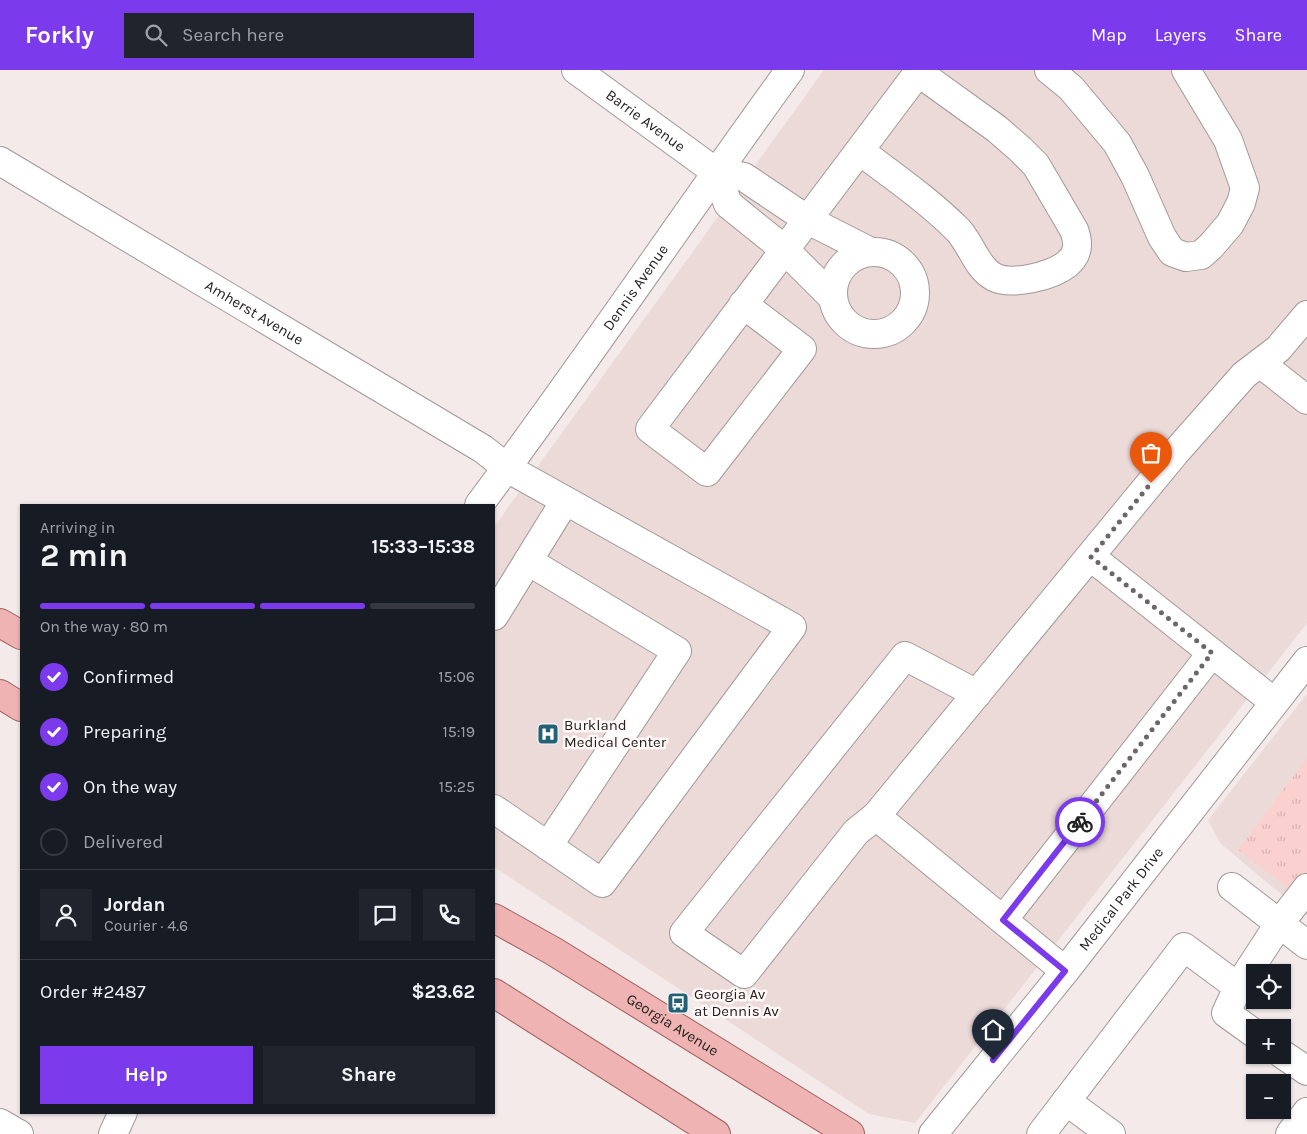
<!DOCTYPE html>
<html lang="en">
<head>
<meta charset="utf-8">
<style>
	body { margin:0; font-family:Karla,sans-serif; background:#20242c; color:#f1f3f6; height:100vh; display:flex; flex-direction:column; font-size:19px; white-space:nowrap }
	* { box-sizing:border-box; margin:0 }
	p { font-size:16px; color:#9ea1a6 }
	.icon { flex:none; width:28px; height:28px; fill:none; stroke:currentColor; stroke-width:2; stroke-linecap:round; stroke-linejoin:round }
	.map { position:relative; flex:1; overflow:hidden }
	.details { position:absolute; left:20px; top:434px; width:475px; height:610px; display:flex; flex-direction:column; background:#171b24; border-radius:0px; box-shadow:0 1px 4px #0004 }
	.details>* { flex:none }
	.fabs { position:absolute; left:1246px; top:894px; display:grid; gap:10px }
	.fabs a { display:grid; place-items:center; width:45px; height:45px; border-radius:0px; background:#171b24; box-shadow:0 1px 4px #0004; font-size:25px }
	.pin { position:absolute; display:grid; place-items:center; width:42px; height:42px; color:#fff; margin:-51px -21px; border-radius:50% 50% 50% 0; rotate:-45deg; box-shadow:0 0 5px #0007 }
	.pin .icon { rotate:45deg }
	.courier { position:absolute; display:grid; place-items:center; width:50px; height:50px; margin:-25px; border:4px solid #7c3aed; border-radius:50%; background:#fff; color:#222; box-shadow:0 1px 6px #0007 }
	.overview em { font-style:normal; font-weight:700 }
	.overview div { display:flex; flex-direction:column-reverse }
	.overview { display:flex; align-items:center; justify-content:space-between; height:85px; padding:0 20px }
	h1 { font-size:32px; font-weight:700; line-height:38px }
	.bar { display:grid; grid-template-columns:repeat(4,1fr); gap:8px 5px; align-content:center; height:60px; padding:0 20px }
	.bar i { height:6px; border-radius:4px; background:#363941 }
	.bar .current { background:#7c3aed }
	.bar p { grid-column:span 4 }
	.line { display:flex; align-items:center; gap:12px; padding:0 20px; border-top:1px solid #363941 }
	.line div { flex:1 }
	.round { display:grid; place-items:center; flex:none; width:52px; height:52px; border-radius:0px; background:#20242c }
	ol { padding:0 20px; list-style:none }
	li { display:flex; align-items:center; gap:15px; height:55px }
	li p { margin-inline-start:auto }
	li .icon { padding:5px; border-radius:50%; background:#7c3aed; color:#fff; stroke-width:4 }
	li:last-child { color:#9ea1a6 }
	li i { width:28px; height:28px; border:2px solid #363941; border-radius:50% }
	.primary-button { display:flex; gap:10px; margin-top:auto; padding:10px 20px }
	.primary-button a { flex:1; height:58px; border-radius:0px; background:#7c3aed; color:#fff; font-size:20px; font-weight:700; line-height:58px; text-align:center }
	.primary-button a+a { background:#20242c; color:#f1f3f6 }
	header { display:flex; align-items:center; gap:30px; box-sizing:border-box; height:70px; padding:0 25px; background:#7c3aed; color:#fff }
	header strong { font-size:24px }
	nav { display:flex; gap:28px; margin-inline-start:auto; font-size:18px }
	.search { width:350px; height:45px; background:#20242c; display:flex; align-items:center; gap:12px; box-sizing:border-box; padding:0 18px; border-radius:0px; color:#9ea1a6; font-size:19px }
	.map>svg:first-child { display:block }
	.built { fill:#ecdad9 }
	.park { fill:url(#park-tufts) }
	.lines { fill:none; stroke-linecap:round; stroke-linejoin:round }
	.minor-casing { stroke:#a19998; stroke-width:30 }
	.major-casing { stroke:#a05f5d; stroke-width:30 }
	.minor { stroke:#fff; stroke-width:28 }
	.major { stroke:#eeb3b2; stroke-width:28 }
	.done { stroke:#6c6766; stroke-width:5; stroke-dasharray:0 9 }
	.route { stroke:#7c3aed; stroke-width:6 }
	.labels { text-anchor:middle; stroke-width:5; stroke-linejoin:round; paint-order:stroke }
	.street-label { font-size:15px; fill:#242120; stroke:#fff8f7 }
	.poi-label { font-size:15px; fill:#242120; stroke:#fff8f7; text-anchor:start }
</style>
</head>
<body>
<header>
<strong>Forkly</strong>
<div class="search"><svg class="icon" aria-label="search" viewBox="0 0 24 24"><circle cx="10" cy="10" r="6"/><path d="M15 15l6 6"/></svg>Search here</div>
<nav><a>Map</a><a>Layers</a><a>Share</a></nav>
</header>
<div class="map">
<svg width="1307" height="1064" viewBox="0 0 1307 1064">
	<defs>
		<pattern id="park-tufts" width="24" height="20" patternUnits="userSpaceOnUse" patternTransform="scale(1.25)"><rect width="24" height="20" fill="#fad1cf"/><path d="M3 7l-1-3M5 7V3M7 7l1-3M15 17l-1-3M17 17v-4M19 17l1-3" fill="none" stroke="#d6b3b1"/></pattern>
	</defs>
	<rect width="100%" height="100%" fill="#f3eae9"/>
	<g class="built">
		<polygon points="824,0 1307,0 1307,553 915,1053 869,1044 494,797 494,457"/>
		<polygon points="1307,624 1307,846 1220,773 1208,750"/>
	</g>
	<polygon class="park" points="1307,688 1307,832 1238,780"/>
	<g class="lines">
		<g class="minor-casing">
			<g id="minor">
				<path id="s1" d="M576,0l140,102 28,5 64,43 61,31"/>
				<polyline points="1049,0 1071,18 1117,73 1135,106 1162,167 1172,182 1186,187 1201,185 1211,176 1230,154 1241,133 1245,118 1228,70 1186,0"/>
				<path d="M860,81c33,25 68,49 98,79 13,14 19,38 36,47 18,9 58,-1 73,-13 12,-10 12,-21 7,-34l-38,-65 -16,-16 -23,-20 -79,-57"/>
				<path id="s2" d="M0,91l483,288 24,19 285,159 -190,256 -108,-74"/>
				<polyline points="716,102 728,134 785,180 833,228"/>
				<circle cx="874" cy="223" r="41"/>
				<path d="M743,234l59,45 -95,123 -57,-43c89,-120 180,-239 270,-359"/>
				<polyline points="1260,293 1307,330"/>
				<path id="s3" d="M479,435c107,-143 206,-291 311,-435"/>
				<polyline points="1091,487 1274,632"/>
				<polyline points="528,491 677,581 548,776"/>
				<polyline points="494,546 565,431"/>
				<polyline points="977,624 905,586 684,863 744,904 856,762 876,746 1175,383 1244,305 1278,279 1307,245"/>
				<polyline points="876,746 1065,901"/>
				<polyline points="1232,817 1307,875"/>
				<polyline points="1003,850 1212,583"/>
				<polyline points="1238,917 1279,854 1307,818"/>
				<polyline points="1282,984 1307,1001"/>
				<polyline points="1066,1031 1111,1064"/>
				<polyline points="0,1053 19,1064"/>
				<polyline points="113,1064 123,1042"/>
				<path id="s4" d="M933,1064l132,-163 242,-310"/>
				<polyline points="1041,1064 1184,877 1238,917 1226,943 1255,964"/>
				<polyline points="1290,1064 1307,1042"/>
			</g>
		</g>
		<g class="major-casing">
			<g id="major">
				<polyline points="0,553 21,565"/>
				<polyline points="0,624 21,637"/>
				<path id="s5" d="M494,848l59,33 297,183"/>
				<polyline points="494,923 716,1064"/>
			</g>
		</g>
		<use href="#minor" class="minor"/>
		<use href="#major" class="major"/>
	</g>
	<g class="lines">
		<polyline class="done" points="1080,752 1212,583 1091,487 1151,413"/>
		<polyline class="route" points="993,990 1065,901 1003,850 1080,752"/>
	</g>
	<defs>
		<g id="hospital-square" transform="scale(1.125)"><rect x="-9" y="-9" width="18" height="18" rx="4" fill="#236177" stroke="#fff8f7"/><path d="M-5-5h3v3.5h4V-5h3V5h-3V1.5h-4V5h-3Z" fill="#fff"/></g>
		<g id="bus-square" transform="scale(1.125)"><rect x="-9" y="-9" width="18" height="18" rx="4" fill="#236177" stroke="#fff8f7"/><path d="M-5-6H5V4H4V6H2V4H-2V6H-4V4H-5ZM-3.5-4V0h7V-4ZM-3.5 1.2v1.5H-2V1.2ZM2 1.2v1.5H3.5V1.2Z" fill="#fff"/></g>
	</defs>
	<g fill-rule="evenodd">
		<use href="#hospital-square" x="548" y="664"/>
		<use href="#bus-square" x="678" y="933"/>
	</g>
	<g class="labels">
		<g class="street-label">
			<text dy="5" stroke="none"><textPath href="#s1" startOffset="86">Barrie Avenue</textPath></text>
			<text dy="5" stroke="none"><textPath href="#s3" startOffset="268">Dennis Avenue</textPath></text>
			<text dy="5" stroke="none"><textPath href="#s2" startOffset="296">Amherst Avenue</textPath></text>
			<text dy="5" stroke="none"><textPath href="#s4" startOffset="301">Medical Park Drive</textPath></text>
			<text dy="5" stroke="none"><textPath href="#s5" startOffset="208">Georgia Avenue</textPath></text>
		</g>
		<g class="poi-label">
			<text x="564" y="660">Burkland<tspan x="564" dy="17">Medical Center</tspan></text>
			<text x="694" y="929">Georgia Av<tspan x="694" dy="17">at Dennis Av</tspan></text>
		</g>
	</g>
</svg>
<div class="fabs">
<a><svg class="icon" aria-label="locate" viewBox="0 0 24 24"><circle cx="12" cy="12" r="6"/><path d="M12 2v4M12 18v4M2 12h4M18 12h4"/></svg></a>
<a>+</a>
<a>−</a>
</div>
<div class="pin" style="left:1151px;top:413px;background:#ea580c"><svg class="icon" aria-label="bag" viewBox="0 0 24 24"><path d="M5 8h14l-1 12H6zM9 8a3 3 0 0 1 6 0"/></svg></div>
<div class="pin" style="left:993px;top:990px;background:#1f2937"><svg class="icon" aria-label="home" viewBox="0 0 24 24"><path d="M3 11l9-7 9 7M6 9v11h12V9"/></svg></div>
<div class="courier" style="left:1080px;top:752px"><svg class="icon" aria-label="bike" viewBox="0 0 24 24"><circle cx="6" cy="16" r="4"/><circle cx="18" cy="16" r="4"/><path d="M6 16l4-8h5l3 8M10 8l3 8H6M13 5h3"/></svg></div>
<section class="details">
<div class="overview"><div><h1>2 min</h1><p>Arriving in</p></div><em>15:33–15:38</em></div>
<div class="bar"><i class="current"></i><i class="current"></i><i class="current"></i><i></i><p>On the way · 80 m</p></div>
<ol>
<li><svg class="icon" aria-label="check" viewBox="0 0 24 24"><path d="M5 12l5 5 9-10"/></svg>Confirmed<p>15:06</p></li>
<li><svg class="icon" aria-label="check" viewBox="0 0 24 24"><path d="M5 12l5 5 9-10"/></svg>Preparing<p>15:19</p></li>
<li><svg class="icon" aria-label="check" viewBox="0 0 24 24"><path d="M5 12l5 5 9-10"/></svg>On the way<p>15:25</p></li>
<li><i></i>Delivered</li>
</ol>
<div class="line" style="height:90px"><a class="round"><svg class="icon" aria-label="person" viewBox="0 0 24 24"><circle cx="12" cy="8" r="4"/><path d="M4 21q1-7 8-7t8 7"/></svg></a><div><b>Jordan</b><p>Courier · 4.6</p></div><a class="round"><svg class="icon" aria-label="chat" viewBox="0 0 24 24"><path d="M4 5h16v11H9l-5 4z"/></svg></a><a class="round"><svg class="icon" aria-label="phone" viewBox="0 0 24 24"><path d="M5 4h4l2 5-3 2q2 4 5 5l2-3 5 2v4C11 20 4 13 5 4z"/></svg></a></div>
<div class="line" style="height:65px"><div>Order #2487</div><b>$23.62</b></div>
<div class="primary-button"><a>Help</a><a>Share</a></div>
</section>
</div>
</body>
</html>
